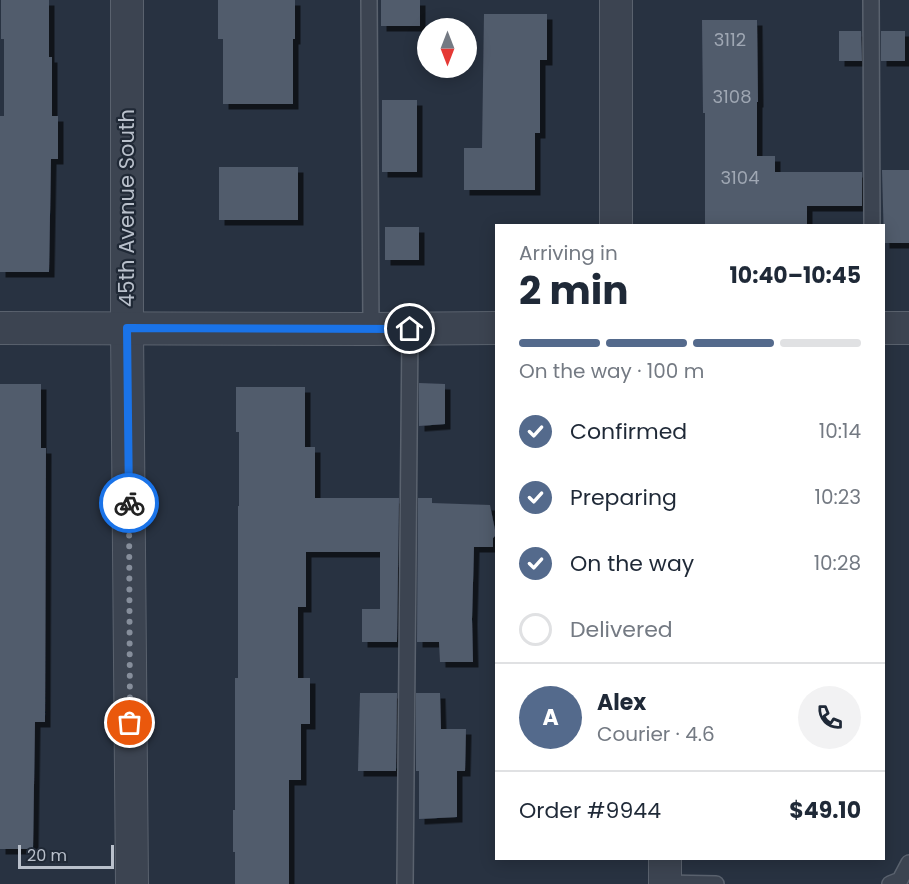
<!DOCTYPE html>
<html lang="en">
<head>
<meta charset="utf-8">
<style>
	body { margin:0; font-family:Poppins,sans-serif; background:#f2f2f3; color:#1f2937; height:100vh; display:flex; flex-direction:column; font-size:22px; white-space:nowrap }
	* { box-sizing:border-box; margin:0 }
	p { font-size:20px; color:#747a83 }
	.icon { flex:none; width:33px; height:33px; fill:none; stroke:currentColor; stroke-width:2; stroke-linecap:round; stroke-linejoin:round }
	.map { position:relative; flex:1; overflow:hidden }
	.details { position:absolute; left:495px; top:224px; width:390px; height:636px; display:flex; flex-direction:column; background:#fff; border-radius:0px; box-shadow:0 3px 15px #0003 }
	.details>* { flex:none }
	.needle { width:39px; rotate:180deg }
	.controls { position:absolute; left:417px; top:18px; display:grid; gap:12px }
	.controls a { display:grid; place-items:center; width:60px; height:60px; border-radius:50%; background:#fff; box-shadow:0 3px 15px #0003; font-size:30px }
	.scale { position:absolute; left:18px; bottom:15px; width:96px; box-sizing:border-box; padding-left:6px; border:3px solid #b9c0cb; border-top:0; font-size:16px; line-height:21px; white-space:nowrap; color:#b9c0cb; -webkit-text-stroke:4px #202936; paint-order:stroke }
	.pin { position:absolute; display:grid; place-items:center; width:51px; height:51px; color:#fff; margin:-26px; border:3px solid #fff; border-radius:50%; box-shadow:0 2px 6px #0007 }
	.courier { position:absolute; display:grid; place-items:center; width:60px; height:60px; margin:-30px; border:4px solid #1a73e8; border-radius:50%; background:#fff; color:#222; box-shadow:0 2px 8px #0007 }
	.head em { font-style:normal; font-weight:700 }
	.head div { display:flex; flex-direction:column-reverse }
	.head { display:flex; align-items:center; justify-content:space-between; height:102px; padding:0 24px }
	h1 { font-size:39px; font-weight:700; line-height:45px }
	.bar { display:grid; grid-template-columns:repeat(4,1fr); gap:9px 6px; align-content:center; height:72px; padding:0 24px }
	.bar i { height:8px; border-radius:4px; background:#e0e1e3 }
	.bar .selected { background:#546a8c }
	.bar p { grid-column:span 4 }
	.line { display:flex; align-items:center; gap:15px; padding:0 24px; border-top:2px solid #e0e1e3 }
	.line div { flex:1 }
	.round { display:grid; place-items:center; flex:none; width:63px; height:63px; border-radius:32px; background:#f2f2f3 }
	ol { padding:0 24px; list-style:none }
	li { display:flex; align-items:center; gap:18px; height:66px }
	li p { margin-inline-start:auto }
	li .icon { padding:6px; border-radius:50%; background:#546a8c; color:#fff; stroke-width:4 }
	li:last-child { color:#747a83 }
	li i { width:33px; height:33px; border:3px solid #e0e1e3; border-radius:50% }
	.map>svg:first-child { display:block }
	.building { fill:#515b6c; filter:url(#shadow) }
	.lines { fill:none; stroke-linecap:round; stroke-linejoin:round }
	.service-casing { stroke:#5a626e; stroke-width:18 }
	.minor-casing { stroke:#5a626e; stroke-width:34 }
	.service { stroke:#3c4451; stroke-width:15 }
	.minor { stroke:#3c4451; stroke-width:32 }
	.done { stroke:#868e9b; stroke-width:6; stroke-dasharray:0 10.8 }
	.route { stroke:#1a73e8; stroke-width:8 }
	.labels { text-anchor:middle; stroke-width:4.5; stroke-linejoin:round; paint-order:stroke }
	.number-label { font-size:18px; fill:#9fa7b3 }
	.street-label { font-size:21px; fill:#b9c0cb; stroke:#202936 }
</style>
</head>
<body>
<div class="map">
<svg width="909" height="884" viewBox="0 0 909 884">
	<defs>
		<filter id="shadow"><feDropShadow dx="5.5" dy="5.5" stdDeviation="0" flood-color="#0009"/></filter>
	</defs>
	<rect width="100%" height="100%" fill="#283241"/>
	<g class="building">
		<polygon points="1,0 49,0 49,57 52,57 52,116 58,116 58,159 51,159 49,272 0,272 0,116 4,116 4,39 1,39"/>
		<polygon points="218,0 295,0 295,39 293,39 293,104 223,104 223,39 218,39"/>
		<rect x="381" y="0" width="39" height="26"/>
		<polygon points="484,14 547,14 547,60 540,60 540,133 535,133 535,190 464,190 464,148 482,148"/>
		<polygon points="702,20 757,20 758,102 757,102 757,156 775,156 775,172 862,172 862,206 807,206 807,225 705,225 705,113 703,113"/>
		<polygon points="839,31 861,31 862,61 839,61"/>
		<rect x="881" y="31" width="24" height="30"/>
		<rect x="382" y="100" width="35" height="72"/>
		<rect x="219" y="167" width="79" height="53"/>
		<polygon points="882,170 909,170 909,243 884,243"/>
		<rect x="385" y="227" width="34" height="33"/>
		<polygon points="419,383 445,384 445,424 419,426"/>
		<polygon points="0,384 41,384 41,448 46,448 45,722 35,722 33,849 0,849"/>
		<polygon points="236,387 305,387 305,447 315,447 315,498 399,498 397,642 362,642 362,609 380,609 380,552 306,552 306,607 298,607 298,678 310,678 310,724 301,724 301,780 289,780 289,884 235,884 235,852 233,852 233,810 235,810 235,678 238,678 238,506 239,506 239,432 236,432"/>
		<polygon points="418,498 432,498 432,503 490,505 496,535 493,538 493,547 474,547 472,619 473,662 440,662 439,642 417,642"/>
		<polygon points="360,693 397,693 396,771 358,771"/>
		<polygon points="416,693 440,693 441,729 466,729 465,771 457,771 457,817 419,819 419,771 416,771"/>
	</g>
	<g class="lines">
		<g class="service-casing">
			<g id="service">
				<polyline points="369,0 371,329"/>
				<polyline points="871,0 872,225"/>
				<polyline points="665,883 716,884"/>
				<polyline points="405,884 410,329"/>
				<polyline points="890,884 900,880 909,863"/>
			</g>
		</g>
		<g class="minor-casing">
			<g id="minor">
				<polyline points="127,0 127,328 132,884"/>
				<polyline points="616,0 616,225"/>
				<polyline points="0,328 371,329 496,328"/>
				<polyline points="884,328 909,328"/>
				<polyline points="665,884 665,858"/>
			</g>
		</g>
		<use href="#service" class="service"/>
		<use href="#minor" class="minor"/>
	</g>
	<g class="lines">
		<polyline class="done" points="129,503 130,723"/>
		<polyline class="route" points="129,503 127,328 410,329"/>
	</g>
	<g class="labels">
		<g class="number-label">
			<text x="730" y="46">3112</text>
			<text x="732" y="103">3108</text>
			<text x="740" y="184">3104</text>
		</g>
		<g class="street-label">
			<text transform="translate(127 208) rotate(-90)" y="7">45th Avenue South</text>
		</g>
	</g>
</svg>
<div class="controls">
<a><svg class="needle" viewBox="-14 -14 28 28"><path d="M0-13l5 13h-10z" fill="#e53935"/><path d="M0 13l5-13h-10z" fill="#747a83"/></svg></a>
</div>
<div class="scale">20 m</div>
<div class="pin" style="left:130px;top:723px;background:#ea580c"><svg class="icon" aria-label="bag" viewBox="0 0 24 24"><path d="M5 8h14l-1 12H6zM9 8a3 3 0 0 1 6 0"/></svg></div>
<div class="pin" style="left:410px;top:329px;background:#1f2937"><svg class="icon" aria-label="home" viewBox="0 0 24 24"><path d="M3 11l9-7 9 7M6 9v11h12V9"/></svg></div>
<div class="courier" style="left:129px;top:503px"><svg class="icon" aria-label="bike" viewBox="0 0 24 24"><circle cx="6" cy="16" r="4"/><circle cx="18" cy="16" r="4"/><path d="M6 16l4-8h5l3 8M10 8l3 8H6M13 5h3"/></svg></div>
<section class="details">
<div class="head"><div><h1>2 min</h1><p>Arriving in</p></div><em>10:40–10:45</em></div>
<div class="bar"><i class="selected"></i><i class="selected"></i><i class="selected"></i><i></i><p>On the way · 100 m</p></div>
<ol>
<li><svg class="icon" aria-label="check" viewBox="0 0 24 24"><path d="M5 12l5 5 9-10"/></svg>Confirmed<p>10:14</p></li>
<li><svg class="icon" aria-label="check" viewBox="0 0 24 24"><path d="M5 12l5 5 9-10"/></svg>Preparing<p>10:23</p></li>
<li><svg class="icon" aria-label="check" viewBox="0 0 24 24"><path d="M5 12l5 5 9-10"/></svg>On the way<p>10:28</p></li>
<li><i></i>Delivered</li>
</ol>
<div class="line" style="height:108px"><b class="round" style="background:#546a8c;color:#fff">A</b><div><b>Alex</b><p>Courier · 4.6</p></div><a class="round"><svg class="icon" aria-label="phone" viewBox="0 0 24 24"><path d="M5 4h4l2 5-3 2q2 4 5 5l2-3 5 2v4C11 20 4 13 5 4z"/></svg></a></div>
<div class="line" style="height:78px"><div>Order #9944</div><b>$49.10</b></div>
</section>
</div>
</body>
</html>
